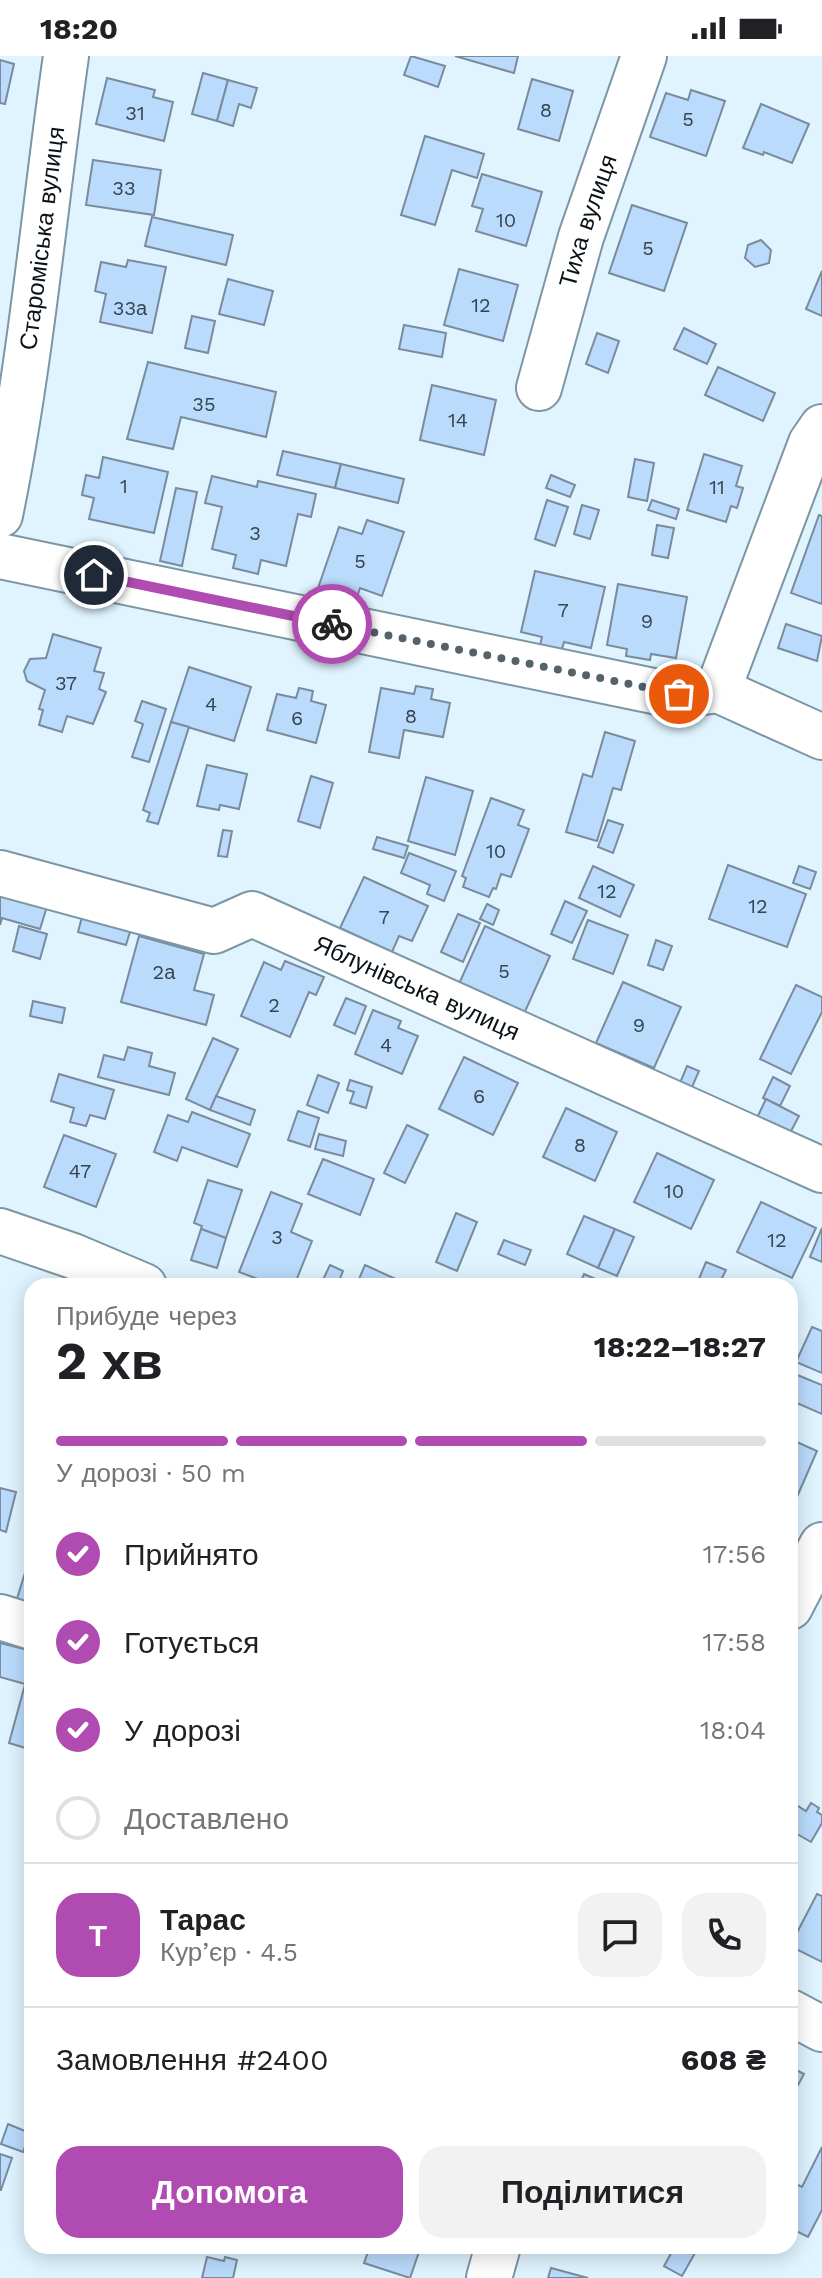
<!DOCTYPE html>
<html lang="uk">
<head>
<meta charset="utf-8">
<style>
	body { margin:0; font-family:"Work Sans",sans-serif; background:#f2f2f2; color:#202124; height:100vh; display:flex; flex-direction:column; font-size:30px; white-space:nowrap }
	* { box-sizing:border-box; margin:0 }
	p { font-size:26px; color:#757577 }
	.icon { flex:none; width:44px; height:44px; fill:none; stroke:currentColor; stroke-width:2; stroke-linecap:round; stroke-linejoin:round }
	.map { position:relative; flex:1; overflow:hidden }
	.side { position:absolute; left:24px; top:1222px; width:774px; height:976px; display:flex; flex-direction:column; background:#fff; border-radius:24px; box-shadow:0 4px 20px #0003 }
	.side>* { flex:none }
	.pin { position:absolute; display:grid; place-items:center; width:68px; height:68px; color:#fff; margin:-34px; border:4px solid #fff; border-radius:50%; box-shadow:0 2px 8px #0007 }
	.courier { position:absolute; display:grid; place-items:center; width:80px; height:80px; margin:-40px; border:6px solid #b04cb1; border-radius:50%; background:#fff; color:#222; box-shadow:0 2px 10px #0007 }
	.head em { font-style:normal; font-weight:700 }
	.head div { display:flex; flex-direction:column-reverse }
	.head { display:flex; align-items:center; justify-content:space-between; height:136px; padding:0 32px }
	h1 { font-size:52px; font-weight:700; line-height:60px }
	.bar { display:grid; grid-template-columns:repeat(4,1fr); gap:12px 8px; align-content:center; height:96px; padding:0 32px }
	.bar i { height:10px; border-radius:6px; background:#e0e0e0 }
	.bar .selected { background:#b04cb1 }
	.bar p { grid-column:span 4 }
	.line { display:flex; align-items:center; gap:20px; padding:0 32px; border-top:2px solid #e0e0e0 }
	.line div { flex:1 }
	.round { display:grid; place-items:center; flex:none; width:84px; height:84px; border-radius:24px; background:#f2f2f2 }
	ol { padding:0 32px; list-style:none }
	li { display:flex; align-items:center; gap:24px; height:88px }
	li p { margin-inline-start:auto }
	li .icon { padding:8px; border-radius:50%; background:#b04cb1; color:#fff; stroke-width:4 }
	li:last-child { color:#757577 }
	li i { width:44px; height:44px; border:4px solid #e0e0e0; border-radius:50% }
	.button { display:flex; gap:16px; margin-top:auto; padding:16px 32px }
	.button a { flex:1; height:92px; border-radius:24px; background:#b04cb1; color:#fff; font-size:32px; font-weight:700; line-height:92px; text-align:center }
	.button a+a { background:#f2f2f2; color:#202124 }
	.status { display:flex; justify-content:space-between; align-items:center; height:56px; padding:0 40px; background:#fff; direction:ltr }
	.status svg { height:22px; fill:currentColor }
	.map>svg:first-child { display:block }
	.building { fill:#badbfc; stroke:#7a8b9d; stroke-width:2 }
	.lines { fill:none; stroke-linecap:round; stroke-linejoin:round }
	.minor-casing { stroke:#7d96a3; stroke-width:48 }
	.minor { stroke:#fff; stroke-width:44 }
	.done { stroke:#556269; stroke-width:8; stroke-dasharray:0 14.4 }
	.route { stroke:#b04cb1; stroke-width:10 }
	.labels { text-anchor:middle; stroke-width:8; stroke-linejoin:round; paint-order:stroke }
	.number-label { font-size:20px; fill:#364551 }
	.street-label { font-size:24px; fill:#0a1318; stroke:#fdfdfd }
</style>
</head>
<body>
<div class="status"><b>18:20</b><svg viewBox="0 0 49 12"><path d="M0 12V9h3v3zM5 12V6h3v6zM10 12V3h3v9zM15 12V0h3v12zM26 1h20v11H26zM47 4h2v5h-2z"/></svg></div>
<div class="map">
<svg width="822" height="2222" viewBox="0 0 822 2222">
	<rect width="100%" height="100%" fill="#dff4ff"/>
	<g class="building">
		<polygon points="411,0 445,10 438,31 404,19"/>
		<polygon points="455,0 518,0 514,17"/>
		<polygon points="0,4 14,8 5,48 0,47"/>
		<polygon points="203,17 228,24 217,65 192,58"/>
		<polygon points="107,22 155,34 153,41 173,46 164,85 96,68"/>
		<polygon points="532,23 573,35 559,85 518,73"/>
		<polygon points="228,24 257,32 251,52 239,48 233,70 217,65"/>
		<polygon points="691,34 725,45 706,100 650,81 666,37 688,44"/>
		<polygon points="761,48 809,68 792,107 764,96 763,99 743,92"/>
		<polygon points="425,80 484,98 477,122 452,114 435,169 401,159"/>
		<polygon points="93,104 161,114 154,159 86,149"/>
		<polygon points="482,118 542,136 526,190 476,175 483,153 472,150"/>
		<polygon points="632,149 687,167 664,235 609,217"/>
		<polygon points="152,161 233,179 226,209 145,190"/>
		<polygon points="761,184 771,194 769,207 755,211 745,202 748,189"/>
		<polygon points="128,204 166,211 152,277 100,266 106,238 95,235 101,206 126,211"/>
		<polygon points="459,213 518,229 503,285 444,269"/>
		<polygon points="822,215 822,260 806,253"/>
		<polygon points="228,223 273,235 264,269 219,258"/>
		<polygon points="192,260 215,265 208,297 185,292"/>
		<polygon points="404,269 446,277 442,301 399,293"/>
		<polygon points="684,272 716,288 707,308 674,293"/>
		<polygon points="597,277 619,285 608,317 586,308"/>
		<polygon points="148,306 276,336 266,381 181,361 173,393 127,383"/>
		<polygon points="718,311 775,337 763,365 705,339"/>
		<polygon points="432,329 496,344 484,399 420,384"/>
		<polygon points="283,395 341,408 335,432 277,419"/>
		<polygon points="704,398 742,410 736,430 743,432 737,452 731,450 726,466 687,454"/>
		<polygon points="103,401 168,416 154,477 89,463 94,442 82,439 86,419 99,422"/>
		<polygon points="635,403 654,407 647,445 628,441"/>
		<polygon points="341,408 404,423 398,447 335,432"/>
		<polygon points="551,419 575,429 570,441 546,432"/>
		<polygon points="212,420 257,431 258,425 316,438 311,461 298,458 286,510 261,504 258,518 233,512 236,499 212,493 222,451 205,447"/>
		<polygon points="176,432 197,436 182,510 160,505"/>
		<polygon points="547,444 568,451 555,490 535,483"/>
		<polygon points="652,444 679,453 676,463 648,454"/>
		<polygon points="582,449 599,454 590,483 574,478"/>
		<polygon points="819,459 822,460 822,548 791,537"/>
		<polygon points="367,464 404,476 382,540 360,532 355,547 317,535 339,471 362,478"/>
		<polygon points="657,469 674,472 668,502 652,499"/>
		<polygon points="535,515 605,531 591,592 564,586 562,593 540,589 542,581 521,576"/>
		<polygon points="618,528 687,541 676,602 651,598 650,604 626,600 627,593 607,589"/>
		<polygon points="786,568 822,580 817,605 778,592"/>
		<polygon points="53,578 101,592 94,615 104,617 99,633 106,636 93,668 67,660 62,676 39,669 43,654 39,653 45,634 27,625 24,615 30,603 46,602"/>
		<polygon points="189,611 251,631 234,685 171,666"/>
		<polygon points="416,630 433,633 431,643 450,647 443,681 404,674 399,702 369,696 381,632 414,638"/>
		<polygon points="299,632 313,635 311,645 326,649 316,687 267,674 277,638 296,642"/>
		<polygon points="142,645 166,653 149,706 132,701 143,668 135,665"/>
		<polygon points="171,666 189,671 158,768 147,765 150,757 143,754"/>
		<polygon points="605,676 635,685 621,734 613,732 597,785 566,776 583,718 592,721"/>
		<polygon points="207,709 247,718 239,753 220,749 219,754 197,750"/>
		<polygon points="311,720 333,727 320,772 298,765"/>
		<polygon points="426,721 473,735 455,799 408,785"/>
		<polygon points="491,742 524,754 518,769 529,773 511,821 501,818 496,833 493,832 489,841 463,831 466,822 462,820"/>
		<polygon points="608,764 623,769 613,797 598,791"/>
		<polygon points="223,774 232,775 227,801 218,800"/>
		<polygon points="377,781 408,790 404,802 373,793"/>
		<polygon points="409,797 456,815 444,845 427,838 430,829 401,817"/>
		<polygon points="728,809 806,838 787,891 709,863"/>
		<polygon points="593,810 634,829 620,861 579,842"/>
		<polygon points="799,810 816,816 810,833 793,827"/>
		<polygon points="364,821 428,850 412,885 399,880 392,896 340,872"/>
		<polygon points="0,825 50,841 40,873 2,862 0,869"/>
		<polygon points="565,845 587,855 572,887 551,878"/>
		<polygon points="487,848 499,854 493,869 480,863"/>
		<polygon points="84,853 133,866 126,889 78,876"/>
		<polygon points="458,858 480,867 463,906 441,896"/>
		<polygon points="588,864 628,879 613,918 573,903"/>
		<polygon points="19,870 47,878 40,903 13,895"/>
		<polygon points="485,870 550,900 523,960 458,930"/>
		<polygon points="139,880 204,898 194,934 214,939 206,969 121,946"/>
		<polygon points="656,884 672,890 663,914 648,909"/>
		<polygon points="285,905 324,921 316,939 309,936 290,981 241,960 264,906 281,914"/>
		<polygon points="623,926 681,951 654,1012 596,987"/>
		<polygon points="796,929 822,941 822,956 791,1018 760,1003"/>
		<polygon points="346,942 366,950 355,978 334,969"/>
		<polygon points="33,945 65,952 62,967 30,960"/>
		<polygon points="373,954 401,965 398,972 418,980 402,1018 355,998"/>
		<polygon points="213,982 238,993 210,1054 186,1043"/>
		<polygon points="128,991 152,997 149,1010 175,1017 169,1039 98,1021 104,999 124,1004"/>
		<polygon points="464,1001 518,1027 493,1079 439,1053"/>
		<polygon points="687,1010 699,1015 692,1031 680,1027"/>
		<polygon points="59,1018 114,1034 105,1063 90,1059 86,1070 70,1066 74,1052 51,1045"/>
		<polygon points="318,1019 339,1027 328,1057 307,1049"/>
		<polygon points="773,1021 790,1030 780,1050 763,1042"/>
		<polygon points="350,1024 372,1031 366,1052 350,1047 354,1036 347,1034"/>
		<polygon points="216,1040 255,1054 250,1069 210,1054"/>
		<polygon points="766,1043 799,1060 788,1081 756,1064"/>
		<polygon points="566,1052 617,1076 595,1125 543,1101"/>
		<polygon points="298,1055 319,1062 310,1091 288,1084"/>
		<polygon points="192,1056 250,1078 237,1111 182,1091 177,1105 154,1096 168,1059 188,1066"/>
		<polygon points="407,1069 428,1079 405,1127 384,1117"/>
		<polygon points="319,1078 346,1085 343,1100 315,1093"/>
		<polygon points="64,1079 116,1098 96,1151 44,1131"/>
		<polygon points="657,1097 714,1124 691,1173 634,1146"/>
		<polygon points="323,1103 374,1123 360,1159 308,1138"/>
		<polygon points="208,1124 242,1134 226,1182 201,1173 202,1170 194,1167"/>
		<polygon points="271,1136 302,1148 291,1176 312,1185 294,1230 261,1230 263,1225 239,1216"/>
		<polygon points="761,1146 816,1172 792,1222 737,1196"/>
		<polygon points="456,1157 477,1166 457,1215 436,1206"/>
		<polygon points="584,1160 615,1173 598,1212 567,1198"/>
		<polygon points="822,1172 822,1206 810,1201"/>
		<polygon points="201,1173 226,1182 217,1212 191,1204"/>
		<polygon points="615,1173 634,1181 617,1220 598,1212"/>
		<polygon points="504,1184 531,1194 525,1209 498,1198"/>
		<polygon points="706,1206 726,1214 718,1230 696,1230"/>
		<polygon points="330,1209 343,1215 337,1230 320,1230"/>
		<polygon points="365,1209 400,1225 397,1230 356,1230"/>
		<polygon points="584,1218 611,1230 579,1230"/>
		<polygon points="812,1271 822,1275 822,1317 796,1306"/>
		<polygon points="790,1316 822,1329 822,1358 790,1344"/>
		<polygon points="790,1383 817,1395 790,1457"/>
		<polygon points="0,1432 16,1436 6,1476 0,1474"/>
		<polygon points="32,1494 32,1551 16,1546"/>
		<polygon points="0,1587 32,1595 25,1628 0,1621"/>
		<polygon points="32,1603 32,1694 9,1687"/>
		<polygon points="790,1745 806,1755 811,1747 819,1752 817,1756 822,1759 822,1767 811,1786 790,1774"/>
		<polygon points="817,1838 822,1840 822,1906 790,1890"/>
		<polygon points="790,2011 804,2018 790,2044"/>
		<polygon points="8,2068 30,2077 23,2096 1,2088"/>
		<polygon points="822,2091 822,2154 808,2181 790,2172 790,2125 802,2131"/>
		<polygon points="0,2098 12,2102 1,2134 0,2134"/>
		<polygon points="370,2190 421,2190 410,2222 364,2207"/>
		<polygon points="671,2190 699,2190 682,2220 664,2210 674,2192"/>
		<polygon points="207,2201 224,2205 225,2201 237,2204 233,2222 202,2222"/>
		<polygon points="551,2212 588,2222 548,2222"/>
	</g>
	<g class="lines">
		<g class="minor-casing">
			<g id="minor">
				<path id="s1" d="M539,332l42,-151 63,-181"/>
				<path id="s2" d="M0,459c31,-151 44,-306 66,-459"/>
				<polyline points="0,500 658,636 689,638 718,634 811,387 822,371"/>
				<polyline points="718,634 822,681"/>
				<path id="s3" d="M0,817l214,58 38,-17 570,256"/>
				<polyline points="0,1175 73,1200 144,1230"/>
				<polyline points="790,1551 822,1489"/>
				<polyline points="0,1561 32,1571"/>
				<polyline points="790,1956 822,1973"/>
				<polyline points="489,2222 498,2190"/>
			</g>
		</g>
		<use href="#minor" class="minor"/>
	</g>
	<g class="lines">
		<polyline class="done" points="332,568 679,638"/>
		<polyline class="route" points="94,519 332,568"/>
	</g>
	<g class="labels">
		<g class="number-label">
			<text x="546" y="61">8</text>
			<text x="135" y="64">31</text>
			<text x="688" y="70">5</text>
			<text x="124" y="139">33</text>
			<text x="506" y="171">10</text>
			<text x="648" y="199">5</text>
			<text x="481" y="256">12</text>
			<text x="130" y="259">33а</text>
			<text x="204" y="355">35</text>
			<text x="458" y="371">14</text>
			<text x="124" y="437">1</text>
			<text x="717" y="438">11</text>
			<text x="255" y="484">3</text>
			<text x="360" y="512">5</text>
			<text x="563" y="561">7</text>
			<text x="647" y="572">9</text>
			<text x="66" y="634">37</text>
			<text x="211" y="655">4</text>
			<text x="411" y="667">8</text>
			<text x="297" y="669">6</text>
			<text x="496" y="802">10</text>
			<text x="607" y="842">12</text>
			<text x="758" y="857">12</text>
			<text x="384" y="868">7</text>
			<text x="504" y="922">5</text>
			<text x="164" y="923">2а</text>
			<text x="274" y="956">2</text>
			<text x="639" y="976">9</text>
			<text x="386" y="996">4</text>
			<text x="479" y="1047">6</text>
			<text x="580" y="1096">8</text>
			<text x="80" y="1122">47</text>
			<text x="674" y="1142">10</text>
			<text x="277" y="1188">3</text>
			<text x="777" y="1191">12</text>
		</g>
		<g class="street-label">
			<text dy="8" stroke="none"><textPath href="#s1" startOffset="174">Тиха вулиця</textPath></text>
			<text dy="8" stroke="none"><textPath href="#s2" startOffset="280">Староміська вулиця</textPath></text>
			<text dy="8" stroke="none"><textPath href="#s3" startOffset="444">Яблунівська вулиця</textPath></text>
		</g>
	</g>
</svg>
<div class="pin" style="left:679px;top:638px;background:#ea580c"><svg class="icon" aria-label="bag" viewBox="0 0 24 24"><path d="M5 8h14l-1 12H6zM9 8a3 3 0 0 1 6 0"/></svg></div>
<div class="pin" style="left:94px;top:519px;background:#1f2937"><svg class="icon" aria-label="home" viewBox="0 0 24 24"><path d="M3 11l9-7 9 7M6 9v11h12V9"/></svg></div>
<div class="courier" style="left:332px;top:568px"><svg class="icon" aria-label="bike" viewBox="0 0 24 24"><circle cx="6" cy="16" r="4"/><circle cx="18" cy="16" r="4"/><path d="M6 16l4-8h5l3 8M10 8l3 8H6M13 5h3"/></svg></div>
<section class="side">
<div class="head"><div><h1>2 хв</h1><p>Прибуде через</p></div><em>18:22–18:27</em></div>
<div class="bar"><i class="selected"></i><i class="selected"></i><i class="selected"></i><i></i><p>У дорозі · 50 m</p></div>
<ol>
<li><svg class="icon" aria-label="check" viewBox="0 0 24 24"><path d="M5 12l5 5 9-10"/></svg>Прийнято<p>17:56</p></li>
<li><svg class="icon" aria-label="check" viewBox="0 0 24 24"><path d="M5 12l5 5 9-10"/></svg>Готується<p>17:58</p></li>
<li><svg class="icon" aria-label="check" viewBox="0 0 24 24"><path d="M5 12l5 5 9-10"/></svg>У дорозі<p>18:04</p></li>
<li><i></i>Доставлено</li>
</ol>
<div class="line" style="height:144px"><b class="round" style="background:#b04cb1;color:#fff">Т</b><div><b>Тарас</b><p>Кур’єр · 4.5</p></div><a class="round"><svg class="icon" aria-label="chat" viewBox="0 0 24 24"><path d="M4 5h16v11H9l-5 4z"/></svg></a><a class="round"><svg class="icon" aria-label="phone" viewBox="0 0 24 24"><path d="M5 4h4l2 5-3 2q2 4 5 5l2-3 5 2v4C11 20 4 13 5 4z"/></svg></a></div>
<div class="line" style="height:104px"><div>Замовлення #2400</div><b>608 ₴</b></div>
<div class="button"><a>Допомога</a><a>Поділитися</a></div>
</section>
</div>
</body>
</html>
